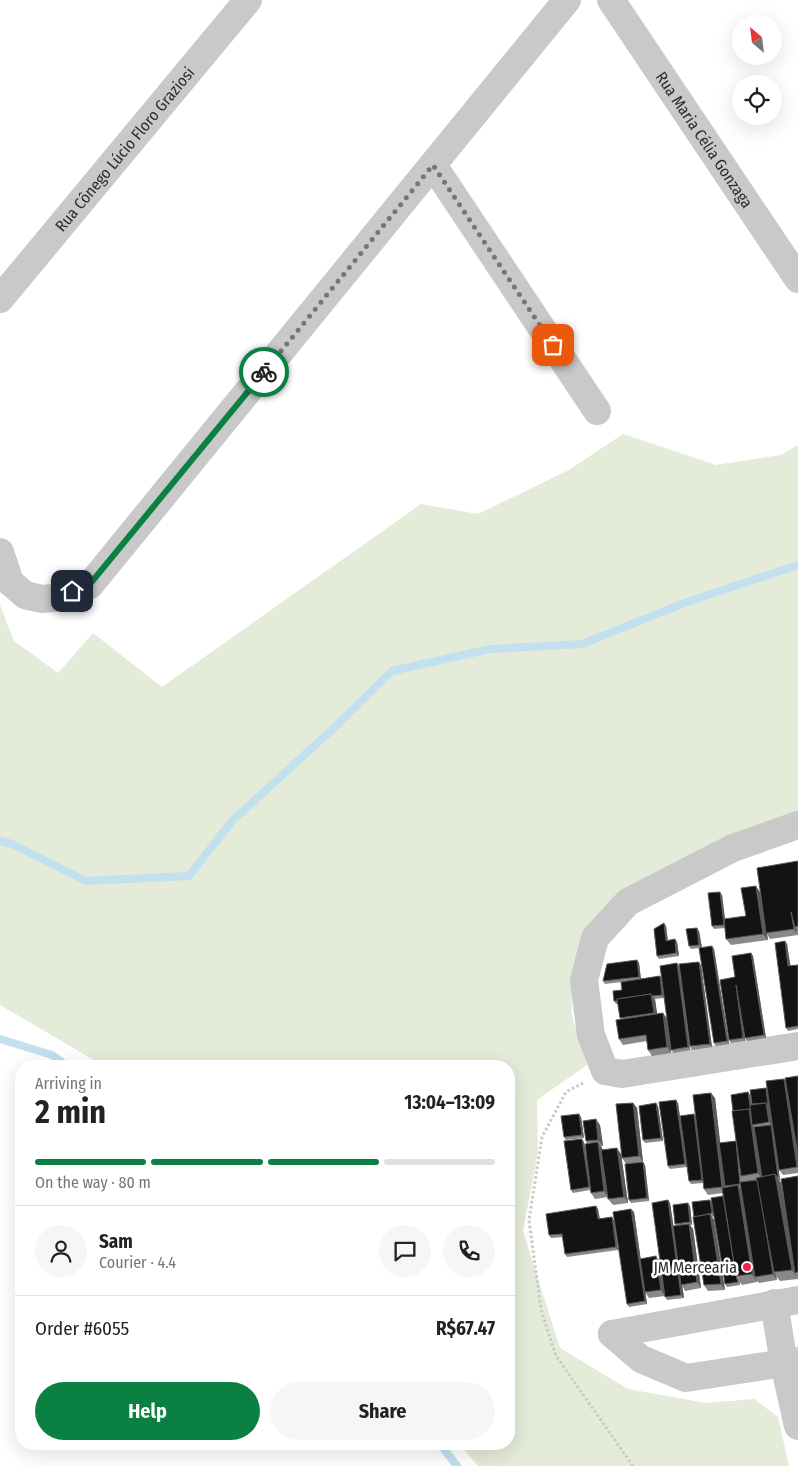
<!DOCTYPE html>
<html lang="en">
<head>
<meta charset="utf-8">
<style>
	body { margin:0; font-family:"Fira Sans Condensed",sans-serif; background:#f6f6f6; color:#222; height:100vh; display:flex; flex-direction:column; font-size:19px; white-space:nowrap }
	* { box-sizing:border-box; margin:0 }
	p { font-size:16px; color:#767676 }
	.icon { flex:none; width:28px; height:28px; fill:none; stroke:currentColor; stroke-width:2; stroke-linecap:round; stroke-linejoin:round }
	.map { position:relative; flex:1; overflow:hidden }
	.panel { position:absolute; left:15px; top:1060px; width:500px; height:390px; display:flex; flex-direction:column; background:#fff; border-radius:20px; box-shadow:0 5px 20px #0002 }
	.panel>* { flex:none }
	.needle { width:32px; rotate:332deg }
	.buttons { position:absolute; left:732px; top:15px; display:grid; gap:10px }
	.buttons a { display:grid; place-items:center; width:50px; height:50px; border-radius:50%; background:#fff; box-shadow:0 5px 20px #0002; font-size:25px }
	.pin { position:absolute; display:grid; place-items:center; width:42px; height:42px; color:#fff; margin:-21px; border-radius:10px; box-shadow:0 2px 8px #0006 }
	.courier { position:absolute; display:grid; place-items:center; width:50px; height:50px; margin:-25px; border:4px solid #0b8043; border-radius:50%; background:#fff; color:#222; box-shadow:0 1px 6px #0007 }
	.head em { font-style:normal; font-weight:700 }
	.head div { display:flex; flex-direction:column-reverse }
	.head { display:flex; align-items:center; justify-content:space-between; height:85px; padding:0 20px }
	h1 { font-size:32px; font-weight:700; line-height:38px }
	.bar { display:grid; grid-template-columns:repeat(4,1fr); gap:8px 5px; align-content:center; height:60px; padding:0 20px }
	.bar i { height:6px; border-radius:4px; background:#e0e0e0 }
	.bar .current { background:#0b8043 }
	.bar p { grid-column:span 4 }
	.line { display:flex; align-items:center; gap:12px; padding:0 20px; border-top:1px solid #e0e0e0 }
	.line div { flex:1 }
	.round { display:grid; place-items:center; flex:none; width:52px; height:52px; border-radius:26px; background:#f6f6f6 }
	.button { display:flex; gap:10px; margin-top:auto; padding:10px 20px }
	.button a { flex:1; height:58px; border-radius:30px; background:#0b8043; color:#fff; font-size:20px; font-weight:700; line-height:58px; text-align:center }
	.button a+a { background:#f6f6f6; color:#222 }
	.map>svg:first-child { display:block }
	.green { fill:#e4ebd8 }
	.lines { fill:none; stroke-linecap:round; stroke-linejoin:round }
	.stream { stroke:#c2e0ed; stroke-width:8 }
	.path { stroke:#c9c9c9; stroke-width:3; stroke-dasharray:2.5 2.5; stroke-linecap:butt }
	.minor { stroke:#c9c9c9; stroke-width:28 }
	.wall { fill:#898989 }
	.shaded-wall { fill:#5a5a5a }
	.building { fill:#131313; stroke:#5a5a5a }
	.done { stroke:#767676; stroke-width:5; stroke-dasharray:0 9 }
	.route { stroke:#0b8043; stroke-width:6 }
	.poi-dot { fill:#f02145; stroke:#fff; stroke-width:2 }
	.labels { text-anchor:middle; stroke-width:5; stroke-linejoin:round; paint-order:stroke }
	.street-label { font-size:16px; fill:#2c2c2c; stroke:#fff }
	.poi-label { font-size:16px; fill:#2c2c2c; stroke:#fff; text-anchor:end }
</style>
</head>
<body>
<div class="map">
<svg width="798" height="1466" viewBox="0 0 798 1466">
	<rect width="100%" height="100%" fill="#fff"/>
	<polygon class="green" points="623,434 716,465 781,455 798,445 798,818 581,943 571,1012 587,1065 537,1100 538,1152 523,1231 560,1348 628,1389 706,1403 754,1399 778,1417 789,1466 478,1466 459,1444 509,1444 509,1066 104,1066 0,1005 0,605 14,641 58,673 93,633 162,687 421,504 478,514 569,470"/>
	<g class="lines">
		<g class="stream">
			<polyline points="0,841 12,844 86,881 189,876 232,821 336,726 392,671 490,649 582,644 687,602 798,565"/>
			<polyline points="0,1039 52,1055 67,1066"/>
			<polyline points="440,1444 457,1466"/>
		</g>
		<polyline class="path" points="583,1083 566,1092 542,1137 529,1220 541,1310 556,1356 633,1466"/>
		<g class="minor">
			<path id="s1" d="M611,0l187,279"/>
			<polyline points="433,165 597,411"/>
			<path id="s2" d="M0,299l248,-299"/>
			<polyline points="0,552 10,582 25,595 42,599 54,598 90,585 567,0"/>
			<polyline points="798,825 733,848 628,902 595,938 584,980 591,1035 605,1071 622,1074 798,1046"/>
			<polyline points="774,1303 784,1364 798,1426"/>
			<polyline points="612,1334 641,1359 686,1378 798,1361"/>
			<polyline points="612,1334 798,1300"/>
		</g>
	</g>
	<g class="wall">
		<polygon points="798,861 798,932 797,931 798,935 770,939 767,934 768,940 731,945 726,939 725,928 714,929 712,926 722,895 725,919 746,916 760,892 763,913"/>
		<polygon points="666,926 668,940 675,939 677,942 679,956 659,959 657,956"/>
		<polygon points="699,931 702,948 712,946 714,949 729,1044 716,1046 714,1043 699,948 691,949 689,946"/>
		<polygon points="785,941 787,944 790,966 798,965 798,1029 788,1031 786,1028"/>
		<polygon points="751,953 753,956 766,1038 747,1041 745,1038 744,1033 745,1041 731,1043 729,1040 735,977"/>
		<polygon points="637,960 639,963 641,979 660,976 662,979 664,998 655,999 657,1014 663,1013 667,1019 671,1053 652,1056 648,1050 647,1041 623,1045 619,1039 621,1019 618,1004 616,1004 614,1001 622,990 621,982 605,984 603,981"/>
		<polygon points="677,963 679,966 690,1050 674,1053 671,1050"/>
		<polygon points="701,965 712,1047 692,1050 690,1046"/>
		<polygon points="798,1076 798,1173 783,1175 779,1170 775,1145 780,1180 779,1180 781,1183 784,1203 798,1176 798,1279 780,1281 776,1276 777,1280 759,1283 757,1281 757,1282 742,1285 740,1282 740,1285 727,1287 725,1284 714,1216 712,1217 714,1220 725,1290 708,1291 704,1285 693,1217 712,1203 723,1196 723,1193 708,1195 704,1189 703,1183 691,1184 689,1181 694,1114 696,1117 715,1098 720,1143 736,1141 733,1111 748,1092 750,1095 752,1104 766,1088 784,1079 786,1082"/>
		<polygon points="676,1100 678,1103 687,1167 670,1169 668,1166"/>
		<polygon points="633,1103 637,1108 643,1162 626,1164 622,1158"/>
		<polygon points="656,1103 658,1106 663,1141 645,1143 643,1140"/>
		<polygon points="581,1117 584,1138 566,1140 564,1137"/>
		<polygon points="600,1125 603,1146 601,1146 603,1150 621,1154 628,1203 613,1205 608,1199 608,1197 595,1199 591,1193 590,1190 573,1193 571,1190 584,1142 586,1158 587,1143 586,1141"/>
		<polygon points="645,1165 649,1201 631,1203 629,1200"/>
		<polygon points="668,1200 670,1203 676,1242 676,1225 675,1224 690,1206 692,1225 690,1225 693,1229 701,1288 685,1291 682,1285 684,1298 667,1300 665,1296 649,1298 645,1292 660,1262"/>
		<polygon points="596,1206 598,1209 600,1219 614,1220 618,1250 567,1257 565,1254 563,1237 551,1238 549,1235"/>
		<polygon points="631,1209 634,1212 647,1304 629,1307 627,1304"/>
	</g>
	<g class="shaded-wall">
		<polygon points="756,886 760,892 768,940 763,934"/>
		<polygon points="720,892 722,895 726,928 724,925"/>
		<polygon points="791,912 795,927 797,931 798,935 794,929"/>
		<polygon points="664,923 666,926 668,944 666,941"/>
		<polygon points="697,928 699,931 702,948 699,945"/>
		<polygon points="675,939 677,942 679,956 676,953"/>
		<polygon points="785,941 787,944 791,969 788,966"/>
		<polygon points="712,946 714,949 729,1044 727,1041"/>
		<polygon points="751,953 753,956 766,1038 764,1035"/>
		<polygon points="637,960 639,963 641,980 639,977"/>
		<polygon points="699,962 701,965 712,1047 710,1044"/>
		<polygon points="677,963 679,966 690,1050 688,1047"/>
		<polygon points="660,976 662,979 664,998 662,995"/>
		<polygon points="736,985 738,988 745,1041 743,1038"/>
		<polygon points="651,994 655,1000 658,1019 654,1013"/>
		<polygon points="663,1013 667,1019 671,1053 667,1047"/>
		<polygon points="784,1079 788,1085 798,1152 798,1168 797,1167"/>
		<polygon points="766,1088 768,1091 780,1180 778,1177 771,1125 769,1122 766,1103"/>
		<polygon points="748,1092 750,1095 754,1124 752,1125 755,1128 762,1179 758,1173 749,1109"/>
		<polygon points="711,1093 715,1098 726,1192 722,1187"/>
		<polygon points="676,1100 678,1103 687,1167 685,1164"/>
		<polygon points="633,1103 637,1108 643,1162 639,1156"/>
		<polygon points="656,1103 658,1106 663,1141 661,1138"/>
		<polygon points="579,1114 581,1117 584,1138 582,1135"/>
		<polygon points="694,1114 696,1117 705,1183 702,1180"/>
		<polygon points="596,1119 600,1125 603,1146 598,1140"/>
		<polygon points="582,1139 584,1142 591,1190 589,1187"/>
		<polygon points="598,1142 602,1148 608,1197 604,1191"/>
		<polygon points="617,1148 621,1154 628,1203 624,1197"/>
		<polygon points="643,1162 645,1165 649,1201 647,1198"/>
		<polygon points="775,1174 781,1183 797,1272 795,1273 798,1278 792,1270"/>
		<polygon points="758,1180 774,1272 776,1276 777,1280 773,1274"/>
		<polygon points="738,1185 744,1194 755,1277 757,1282 752,1274"/>
		<polygon points="668,1200 670,1203 684,1298 681,1295"/>
		<polygon points="710,1200 712,1203 714,1216 712,1213"/>
		<polygon points="688,1203 690,1206 692,1225 690,1222"/>
		<polygon points="596,1206 598,1209 600,1222 598,1219"/>
		<polygon points="631,1209 634,1212 647,1304 645,1301"/>
		<polygon points="710,1214 714,1220 725,1290 721,1284"/>
		<polygon points="612,1217 614,1220 618,1250 616,1247"/>
		<polygon points="689,1224 693,1229 701,1288 697,1282"/>
		<polygon points="656,1256 660,1262 665,1296 661,1290"/>
	</g>
	<g class="building">
		<polygon points="798,861 798,926 795,927 791,912 794,929 766,933 757,868"/>
		<polygon points="756,886 763,934 726,939 724,919 746,916 741,888"/>
		<polygon points="720,892 724,925 712,926 708,893"/>
		<polygon points="664,923 666,941 675,939 676,953 657,956 654,929"/>
		<polygon points="697,928 699,945 689,946 686,929"/>
		<polygon points="785,941 788,966 798,965 798,1026 786,1028 775,943"/>
		<polygon points="712,946 727,1041 714,1043 699,948"/>
		<polygon points="751,953 764,1035 745,1038 736,985 743,1038 729,1040 720,980 735,977 732,956"/>
		<polygon points="637,960 639,977 603,981 607,964"/>
		<polygon points="699,962 710,1044 690,1046 679,964"/>
		<polygon points="677,963 688,1047 671,1050 660,966"/>
		<polygon points="660,976 662,995 652,996 651,994 617,999 617,1001 614,1001 613,991 622,990 621,982"/>
		<polygon points="651,994 654,1013 620,1018 617,999"/>
		<polygon points="663,1013 667,1047 648,1050 646,1035 619,1039 616,1020"/>
		<polygon points="798,1076 798,1155 785,1078"/>
		<polygon points="784,1079 797,1167 779,1170 766,1081"/>
		<polygon points="766,1088 768,1106 766,1103 752,1104 750,1090"/>
		<polygon points="748,1092 751,1112 749,1109 733,1111 731,1095"/>
		<polygon points="711,1093 722,1187 704,1189 693,1095"/>
		<polygon points="676,1100 685,1164 668,1166 659,1102"/>
		<polygon points="633,1103 639,1156 622,1158 616,1104"/>
		<polygon points="656,1103 661,1138 643,1140 639,1106"/>
		<polygon points="766,1103 769,1122 752,1125 750,1105"/>
		<polygon points="749,1109 758,1173 741,1176 732,1111"/>
		<polygon points="579,1114 582,1135 564,1137 561,1116"/>
		<polygon points="694,1114 702,1180 689,1181 680,1116"/>
		<polygon points="596,1119 598,1140 586,1141 583,1121"/>
		<polygon points="771,1125 778,1177 777,1177 775,1174 762,1177 754,1127"/>
		<polygon points="582,1139 589,1187 571,1190 564,1141"/>
		<polygon points="736,1141 740,1184 725,1186 719,1143"/>
		<polygon points="598,1142 604,1191 591,1193 585,1144"/>
		<polygon points="617,1148 624,1197 608,1199 601,1150"/>
		<polygon points="643,1162 647,1198 629,1200 625,1164"/>
		<polygon points="775,1174 792,1270 774,1272 756,1178"/>
		<polygon points="798,1176 798,1272 795,1273 781,1179"/>
		<polygon points="757,1180 765,1225 773,1274 755,1277 740,1182"/>
		<polygon points="738,1185 752,1274 736,1276 722,1188"/>
		<polygon points="723,1196 736,1276 738,1282 725,1284 711,1198"/>
		<polygon points="668,1200 681,1295 665,1297 652,1203"/>
		<polygon points="710,1200 712,1213 694,1217 692,1202"/>
		<polygon points="688,1203 690,1222 675,1224 673,1205"/>
		<polygon points="596,1206 598,1219 612,1217 616,1247 565,1254 562,1234 549,1235 546,1214"/>
		<polygon points="631,1209 645,1301 627,1304 613,1212"/>
		<polygon points="710,1214 721,1284 704,1285 693,1217"/>
		<polygon points="689,1224 697,1282 681,1285 673,1226"/>
		<polygon points="656,1256 661,1290 645,1292 640,1259"/>
	</g>
	<g class="lines">
		<polyline class="done" points="264,372 433,165 553,345"/>
		<polyline class="route" points="72,591 90,584 264,372"/>
	</g>
	<circle class="poi-dot" cx="747" cy="1267" r="5"/>
	<g class="labels">
		<g class="street-label">
			<text dy="6" stroke="none"><textPath href="#s1" startOffset="168">Rua Maria Célia Gonzaga</textPath></text>
			<text dy="6" stroke="none"><textPath href="#s2" startOffset="195">Rua Cônego Lúcio Floro Graziosi</textPath></text>
		</g>
		<g class="poi-label">
			<text x="737" y="1273">JM Mercearia</text>
		</g>
	</g>
</svg>
<div class="buttons">
<a><svg class="needle" viewBox="-14 -14 28 28"><path d="M0-13l5 13h-10z" fill="#e53935"/><path d="M0 13l5-13h-10z" fill="#767676"/></svg></a>
<a><svg class="icon" aria-label="locate" viewBox="0 0 24 24"><circle cx="12" cy="12" r="6"/><path d="M12 2v4M12 18v4M2 12h4M18 12h4"/></svg></a>
</div>
<div class="pin" style="left:553px;top:345px;background:#ea580c"><svg class="icon" aria-label="bag" viewBox="0 0 24 24"><path d="M5 8h14l-1 12H6zM9 8a3 3 0 0 1 6 0"/></svg></div>
<div class="pin" style="left:72px;top:591px;background:#1f2937"><svg class="icon" aria-label="home" viewBox="0 0 24 24"><path d="M3 11l9-7 9 7M6 9v11h12V9"/></svg></div>
<div class="courier" style="left:264px;top:372px"><svg class="icon" aria-label="bike" viewBox="0 0 24 24"><circle cx="6" cy="16" r="4"/><circle cx="18" cy="16" r="4"/><path d="M6 16l4-8h5l3 8M10 8l3 8H6M13 5h3"/></svg></div>
<section class="panel">
<div class="head"><div><h1>2 min</h1><p>Arriving in</p></div><em>13:04–13:09</em></div>
<div class="bar"><i class="current"></i><i class="current"></i><i class="current"></i><i></i><p>On the way · 80 m</p></div>
<div class="line" style="height:90px"><a class="round"><svg class="icon" aria-label="person" viewBox="0 0 24 24"><circle cx="12" cy="8" r="4"/><path d="M4 21q1-7 8-7t8 7"/></svg></a><div><b>Sam</b><p>Courier · 4.4</p></div><a class="round"><svg class="icon" aria-label="chat" viewBox="0 0 24 24"><path d="M4 5h16v11H9l-5 4z"/></svg></a><a class="round"><svg class="icon" aria-label="phone" viewBox="0 0 24 24"><path d="M5 4h4l2 5-3 2q2 4 5 5l2-3 5 2v4C11 20 4 13 5 4z"/></svg></a></div>
<div class="line" style="height:65px"><div>Order #6055</div><b>R$67.47</b></div>
<div class="button"><a>Help</a><a>Share</a></div>
</section>
</div>
</body>
</html>
